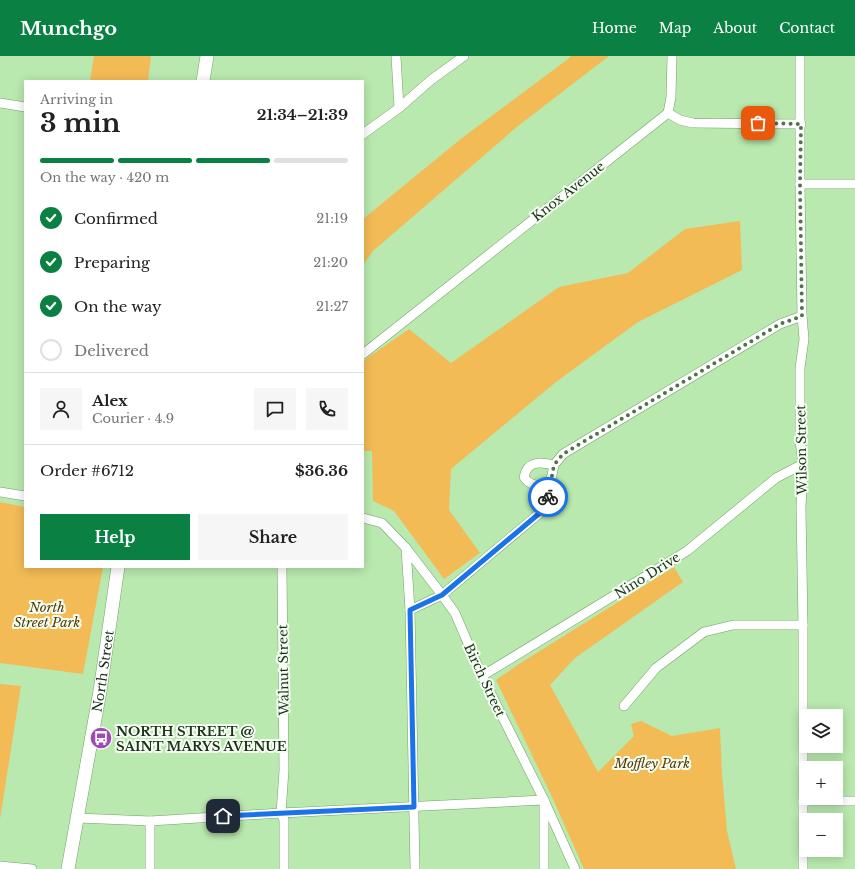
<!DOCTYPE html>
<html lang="en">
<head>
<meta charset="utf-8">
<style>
	body { margin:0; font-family:"Libre Baskerville",serif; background:#f6f6f6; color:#222; height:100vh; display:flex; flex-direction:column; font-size:15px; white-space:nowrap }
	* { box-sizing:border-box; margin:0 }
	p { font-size:13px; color:#767676 }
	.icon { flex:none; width:22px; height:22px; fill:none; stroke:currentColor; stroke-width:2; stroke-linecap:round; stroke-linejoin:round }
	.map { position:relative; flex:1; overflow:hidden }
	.details { position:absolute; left:24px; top:24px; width:340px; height:488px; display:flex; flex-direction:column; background:#fff; border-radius:0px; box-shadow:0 2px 10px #0003 }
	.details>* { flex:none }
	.buttons { position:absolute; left:799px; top:653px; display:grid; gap:8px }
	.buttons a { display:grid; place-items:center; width:44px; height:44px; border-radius:0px; background:#fff; box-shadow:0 2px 10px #0003; font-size:20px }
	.pin { position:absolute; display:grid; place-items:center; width:34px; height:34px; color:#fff; margin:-17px; border-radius:8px; box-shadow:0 2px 6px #0006 }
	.courier { position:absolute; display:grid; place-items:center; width:40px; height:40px; margin:-20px; border:3px solid #1a73e8; border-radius:50%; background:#fff; color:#222; box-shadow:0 1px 5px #0007 }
	.summary em { font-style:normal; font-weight:800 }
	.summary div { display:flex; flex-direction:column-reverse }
	.summary { display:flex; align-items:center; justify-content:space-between; height:68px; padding:0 16px }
	h1 { font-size:26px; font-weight:800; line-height:30px }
	.bar { display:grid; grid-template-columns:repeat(4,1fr); gap:6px 4px; align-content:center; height:48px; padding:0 16px }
	.bar i { height:5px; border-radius:3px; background:#e0e0e0 }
	.bar .on { background:#0b8043 }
	.bar p { grid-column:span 4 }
	.line { display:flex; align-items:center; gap:10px; padding:0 16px; border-top:1px solid #e0e0e0 }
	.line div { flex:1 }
	.round { display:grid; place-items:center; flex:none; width:42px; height:42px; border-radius:0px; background:#f6f6f6 }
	ol { padding:0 16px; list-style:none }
	li { display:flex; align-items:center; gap:12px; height:44px }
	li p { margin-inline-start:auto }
	li .icon { padding:4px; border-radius:50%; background:#0b8043; color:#fff; stroke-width:4 }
	li:last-child { color:#767676 }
	li i { width:22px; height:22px; border:2px solid #e0e0e0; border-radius:50% }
	.action { display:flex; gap:8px; margin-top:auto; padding:8px 16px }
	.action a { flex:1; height:46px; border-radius:0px; background:#0b8043; color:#fff; font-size:16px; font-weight:800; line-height:46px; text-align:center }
	.action a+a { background:#f6f6f6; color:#222 }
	header { display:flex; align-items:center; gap:24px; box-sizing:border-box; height:56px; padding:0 20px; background:#0b8043; color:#fff }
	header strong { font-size:19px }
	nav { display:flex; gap:22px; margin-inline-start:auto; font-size:14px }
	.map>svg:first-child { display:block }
	.green { fill:#f3bb56 }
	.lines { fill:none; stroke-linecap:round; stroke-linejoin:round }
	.minor-casing { stroke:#74a16a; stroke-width:10 }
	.secondary-casing { stroke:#74a16a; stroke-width:14 }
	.minor { stroke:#fff; stroke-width:9 }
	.secondary { stroke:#fff; stroke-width:13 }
	.done { stroke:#54714d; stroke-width:4; stroke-dasharray:0 7.2 }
	.route { stroke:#1a73e8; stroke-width:5 }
	.labels { text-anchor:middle; stroke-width:4; stroke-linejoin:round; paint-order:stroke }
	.street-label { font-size:13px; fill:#1d3019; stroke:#f4fef2 }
	.park-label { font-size:13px; font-style:italic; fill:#533900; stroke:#f4fef2 }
	.poi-label { font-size:13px; font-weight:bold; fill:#1d3019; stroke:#f4fef2; text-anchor:start }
</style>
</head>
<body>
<header>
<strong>Munchgo</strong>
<nav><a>Home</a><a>Map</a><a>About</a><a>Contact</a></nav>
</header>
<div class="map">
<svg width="855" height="813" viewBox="0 0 855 813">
	<rect width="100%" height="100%" fill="#b9e9ae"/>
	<g class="green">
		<polygon points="94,0 151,0 148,25 90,25"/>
		<polygon points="571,0 609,0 518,70 373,195 363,209 363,163 462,82 568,3"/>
		<polygon points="740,165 742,214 638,266 556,326 451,413 449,454 480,497 444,523 394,455 373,445 372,395 363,395 363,305 409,273 451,307 559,231 628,217 685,173"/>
		<polygon points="0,446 25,451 25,511 103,511 83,618 0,607"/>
		<polygon points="674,511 683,526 575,602 550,629 598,716 634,680 631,668 641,665 672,680 720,672 722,718 727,775 736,813 584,813 553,743 496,624 519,608"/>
		<polygon points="0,628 21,630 0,763"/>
	</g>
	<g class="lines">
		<g class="minor-casing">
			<g id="minor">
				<polyline points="396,0 399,52"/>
				<polyline points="800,0 800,128 802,260 804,283 800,312 800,385 803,408 801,452 803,569 803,813"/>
				<polyline points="0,47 25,51"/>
				<polyline points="668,57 680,64 693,67 801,68"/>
				<polyline points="668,57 671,41 672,0"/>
				<polyline points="363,78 399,52 431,24 464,0"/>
				<polyline points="800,128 855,128"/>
				<polyline points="363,298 668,57"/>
				<path d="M550,430c-10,-1 -20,1 -26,-9 1,-2 1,-4 2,-6 5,-11 19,-8 28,-6"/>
				<polyline points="0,436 25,440"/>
				<polyline points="363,462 382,467 406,492 442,539 455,557 482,620 544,744 575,813"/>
				<polyline points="406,492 410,554 415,813"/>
				<polyline points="282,511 284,714 281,757 284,764 284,813"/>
				<polyline points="410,554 442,539 541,456 546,448 554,409 563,398 780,268 802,260"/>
				<polyline points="482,620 687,495 776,422 803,408"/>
				<polyline points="624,650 656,612 704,576 733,569 803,569"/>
				<polyline points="803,745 855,745"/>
				<polyline points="78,762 150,765 281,757 544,744 544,813"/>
				<polyline points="150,765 150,813"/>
				<polyline points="0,810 32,813"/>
			</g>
		</g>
		<g class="secondary-casing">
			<g id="secondary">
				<polyline points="203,25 207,0"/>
				<path id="s1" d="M68,813l32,-178 18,-124"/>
			</g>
		</g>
		<use href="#minor" class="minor"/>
		<use href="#secondary" class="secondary"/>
	</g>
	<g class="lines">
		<polyline class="done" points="548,441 554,409 563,398 780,268 802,260 800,128 801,68 758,67"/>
		<polyline class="route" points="223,760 414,751 410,554 442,539 541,456 546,448 548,441"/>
	</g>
	<defs>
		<g id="bus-disc" transform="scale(1.15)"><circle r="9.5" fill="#a149b5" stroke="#f4fef2"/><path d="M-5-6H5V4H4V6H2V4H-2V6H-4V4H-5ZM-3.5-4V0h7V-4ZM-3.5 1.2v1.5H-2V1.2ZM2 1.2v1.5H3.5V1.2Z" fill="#fff"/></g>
	</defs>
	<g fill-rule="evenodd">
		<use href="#bus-disc" x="101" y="682"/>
	</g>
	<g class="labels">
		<g class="street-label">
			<text transform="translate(568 135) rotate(-38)" y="5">Knox Avenue</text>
			<text transform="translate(801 394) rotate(-91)" y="5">Wilson Street</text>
			<text transform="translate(647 519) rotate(-32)" y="5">Nino Drive</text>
			<text transform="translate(283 614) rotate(-91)" y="5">Walnut Street</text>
			<text dy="5" stroke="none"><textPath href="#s1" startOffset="201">North Street</textPath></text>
			<text transform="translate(485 624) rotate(65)" y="5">Birch Street</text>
		</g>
		<g class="park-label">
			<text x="47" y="556">North<tspan x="47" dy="15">Street Park</tspan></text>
			<text x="652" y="712">Moffley Park</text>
		</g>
		<g class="poi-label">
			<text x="116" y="680">NORTH STREET @<tspan x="116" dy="15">SAINT MARYS AVENUE</tspan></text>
		</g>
	</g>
</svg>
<div class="buttons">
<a><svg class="icon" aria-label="layers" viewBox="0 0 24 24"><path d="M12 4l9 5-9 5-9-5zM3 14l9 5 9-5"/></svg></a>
<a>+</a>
<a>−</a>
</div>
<div class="pin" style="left:758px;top:67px;background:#ea580c"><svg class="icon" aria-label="bag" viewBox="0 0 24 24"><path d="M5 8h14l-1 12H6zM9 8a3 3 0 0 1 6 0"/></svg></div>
<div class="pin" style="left:223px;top:760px;background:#1f2937"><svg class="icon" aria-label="home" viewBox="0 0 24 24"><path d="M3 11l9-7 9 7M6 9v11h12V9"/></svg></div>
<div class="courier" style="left:548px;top:441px"><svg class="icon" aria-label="bike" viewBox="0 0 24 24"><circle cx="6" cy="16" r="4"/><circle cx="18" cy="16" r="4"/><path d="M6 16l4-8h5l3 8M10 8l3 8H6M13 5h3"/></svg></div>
<section class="details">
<div class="summary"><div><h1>3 min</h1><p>Arriving in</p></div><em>21:34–21:39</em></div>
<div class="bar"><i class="on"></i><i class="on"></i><i class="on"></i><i></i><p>On the way · 420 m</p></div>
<ol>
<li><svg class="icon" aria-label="check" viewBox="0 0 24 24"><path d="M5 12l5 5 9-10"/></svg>Confirmed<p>21:19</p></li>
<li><svg class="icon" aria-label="check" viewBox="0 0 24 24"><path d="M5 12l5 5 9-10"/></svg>Preparing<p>21:20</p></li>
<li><svg class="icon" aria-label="check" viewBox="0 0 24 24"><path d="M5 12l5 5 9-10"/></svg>On the way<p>21:27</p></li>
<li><i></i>Delivered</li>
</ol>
<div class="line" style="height:72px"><a class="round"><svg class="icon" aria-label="person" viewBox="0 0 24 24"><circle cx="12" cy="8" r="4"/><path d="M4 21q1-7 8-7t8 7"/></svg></a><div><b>Alex</b><p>Courier · 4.9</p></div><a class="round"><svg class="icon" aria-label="chat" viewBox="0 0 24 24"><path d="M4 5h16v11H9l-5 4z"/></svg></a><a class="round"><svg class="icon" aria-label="phone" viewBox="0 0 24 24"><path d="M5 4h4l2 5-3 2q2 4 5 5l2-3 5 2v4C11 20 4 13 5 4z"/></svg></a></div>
<div class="line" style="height:52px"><div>Order #6712</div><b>$36.36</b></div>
<div class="action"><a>Help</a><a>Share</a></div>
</section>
</div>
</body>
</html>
